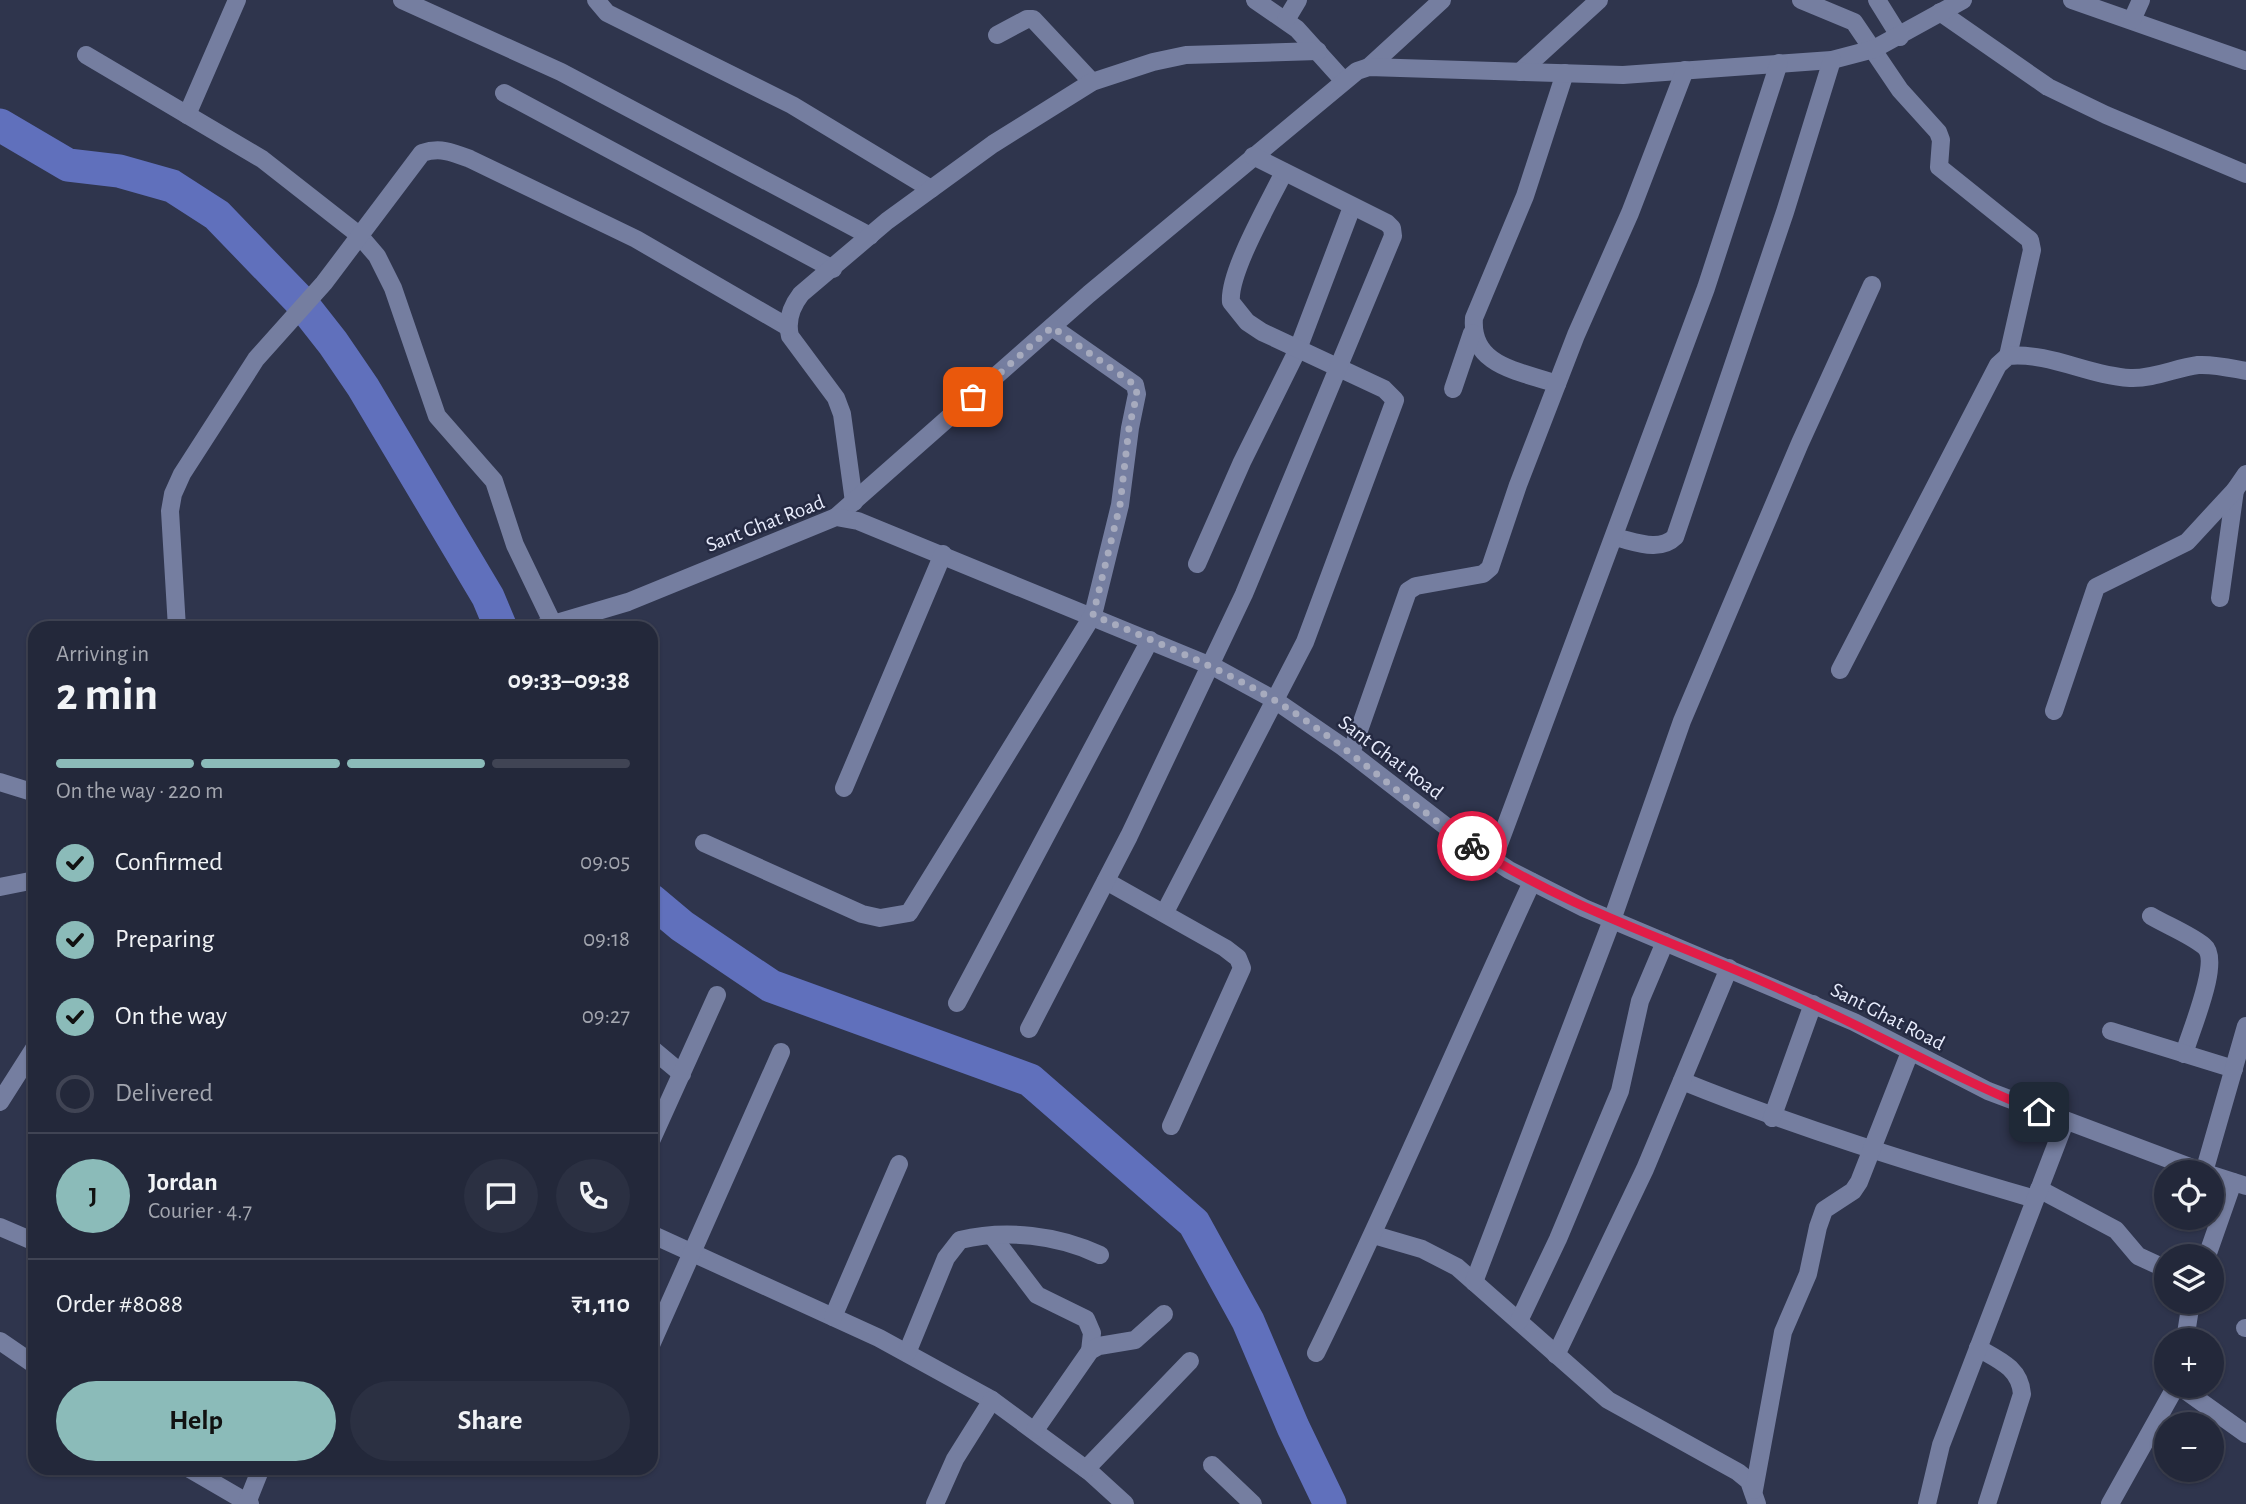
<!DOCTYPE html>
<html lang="en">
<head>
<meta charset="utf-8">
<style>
	body { margin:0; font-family:"Alegreya Sans",sans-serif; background:#2b3042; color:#f1f3f6; height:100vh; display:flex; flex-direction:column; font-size:26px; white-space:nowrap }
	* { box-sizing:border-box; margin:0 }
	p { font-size:23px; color:#a3a6af }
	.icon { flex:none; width:38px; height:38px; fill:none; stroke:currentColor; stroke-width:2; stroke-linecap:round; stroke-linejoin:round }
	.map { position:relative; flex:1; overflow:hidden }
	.sheet { position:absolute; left:28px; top:621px; width:630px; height:854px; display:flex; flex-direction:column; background:#23283a; border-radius:21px; box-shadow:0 2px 5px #0004,0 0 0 2px #404454 }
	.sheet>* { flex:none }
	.tools { position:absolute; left:2154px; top:1160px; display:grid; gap:14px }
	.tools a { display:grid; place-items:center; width:70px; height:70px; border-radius:50%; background:#23283a; box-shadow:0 2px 5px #0004,0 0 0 2px #404454; font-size:35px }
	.pin { position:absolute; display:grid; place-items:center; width:60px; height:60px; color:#fff; margin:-30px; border-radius:14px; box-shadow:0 4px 10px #0006 }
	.courier { position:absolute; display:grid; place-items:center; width:70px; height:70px; margin:-35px; border:5px solid #e11d48; border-radius:50%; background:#fff; color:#222; box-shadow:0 2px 9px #0007 }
	.head em { font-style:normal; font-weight:700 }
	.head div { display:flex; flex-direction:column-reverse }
	.head { display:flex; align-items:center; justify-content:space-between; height:119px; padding:0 28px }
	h1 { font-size:46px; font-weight:700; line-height:52px }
	.bar { display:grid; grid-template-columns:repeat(4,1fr); gap:10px 7px; align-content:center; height:84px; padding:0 28px }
	.bar i { height:9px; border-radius:5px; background:#404454 }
	.bar .on { background:#8bbbb9 }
	.bar p { grid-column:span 4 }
	.line { display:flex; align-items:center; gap:18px; padding:0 28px; border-top:2px solid #404454 }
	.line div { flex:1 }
	.round { display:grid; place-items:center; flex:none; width:74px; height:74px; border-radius:37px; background:#2b3042 }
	ol { padding:0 28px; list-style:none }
	li { display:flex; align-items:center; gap:21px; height:77px }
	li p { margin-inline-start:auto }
	li .icon { padding:7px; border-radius:50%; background:#8bbbb9; color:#111; stroke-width:4 }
	li:last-child { color:#a3a6af }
	li i { width:38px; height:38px; border:4px solid #404454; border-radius:50% }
	.action { display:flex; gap:14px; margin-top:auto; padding:14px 28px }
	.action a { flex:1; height:80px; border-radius:42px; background:#8bbbb9; color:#111; font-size:28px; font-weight:700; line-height:80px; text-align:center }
	.action a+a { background:#2b3042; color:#f1f3f6 }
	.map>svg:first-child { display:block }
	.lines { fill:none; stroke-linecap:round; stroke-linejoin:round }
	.river { stroke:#6070bc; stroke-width:33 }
	.minor { stroke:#757ea0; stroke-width:18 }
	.done { stroke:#a7abbe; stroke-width:7; stroke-dasharray:0 12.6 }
	.route { stroke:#e11d48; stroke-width:9 }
	.labels { text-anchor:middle; stroke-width:5; stroke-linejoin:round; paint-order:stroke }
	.street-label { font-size:21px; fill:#e7ebfb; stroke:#252a42 }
</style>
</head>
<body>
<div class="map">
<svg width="2246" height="1504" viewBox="0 0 2246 1504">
	<rect width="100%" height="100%" fill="#2f354d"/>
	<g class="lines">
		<g class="river">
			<polyline points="0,125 68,165 119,171 172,186 217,215 300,301 333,343 363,387 488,597 501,628"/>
			<polyline points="651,900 682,926 771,986 1030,1080 1194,1223 1248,1321 1293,1427 1330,1504"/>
		</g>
		<g class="minor">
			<polyline points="402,0 561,72 870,236"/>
			<polyline points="596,0 607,13 792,105 931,189"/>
			<polyline points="1255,0 1297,29 1343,80"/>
			<polyline points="1801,0 1854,22 1900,90 1938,132 1941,140 1939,167 2030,240 2032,250 2008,356"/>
			<polyline points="1877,0 1900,37"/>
			<polyline points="2072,0 2246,61"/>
			<polyline points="1940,12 2048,87 2106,115 2246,174"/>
			<polyline points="1286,20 1298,0"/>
			<polyline points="2132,20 2141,0"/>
			<polyline points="997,35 1027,19 1033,19 1092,82"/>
			<polyline points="86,55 262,159 359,235 377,256 393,288 437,416 494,481 515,545 553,624"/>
			<polyline points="1369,67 1442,0"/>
			<polyline points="1520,72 1599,0"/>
			<polyline points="504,93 833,269"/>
			<polyline points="187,115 237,0"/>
			<path d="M1557,384c-36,-13 -87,-17 -83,-66l51,-122 40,-123"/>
			<polyline points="1453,389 1472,333"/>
			<path d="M854,502l-12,-88 -6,-16 -46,-62c-4,-16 1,-29 11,-42l86,-73 106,-77 99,-62 61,-20 33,-7 132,-4"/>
			<polyline points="836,517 1089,294 1357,71 1369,67 1623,75 1832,60 1874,49 1963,0"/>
			<path d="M1614,537c20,4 45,16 61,0l110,-325 47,-152"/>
			<polyline points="1197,564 1242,462 1298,349 1352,207"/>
			<polyline points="2220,598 2235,490"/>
			<path d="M177,628l-7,-117 3,-17 9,-20 74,-115 68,-76 98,-130c18,-6 30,-1 48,6l166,80 152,88"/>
			<polyline points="540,628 628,602 836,517 858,521 1216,668 1273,699 1343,747 1461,838 1509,870 1584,908 1854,1022 1988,1091 2203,1172"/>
			<path d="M1840,670l158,-305 10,-9c42,-4 81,20 122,22 24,1 45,-10 68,-13 17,-1 32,3 48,6"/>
			<polyline points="2054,711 2096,587 2187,542 2235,490 2246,474"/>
			<polyline points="1351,753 1408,591 1416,586 1483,574 1490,568 1518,485 1576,335 1630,213 1685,70"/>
			<polyline points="0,782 35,793"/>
			<polyline points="844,788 943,554"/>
			<polyline points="704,843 862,914 880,918 909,913 1093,615 1120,505 1130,428 1137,394 1135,385 1052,327"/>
			<polyline points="1493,860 1706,288 1779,63"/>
			<polyline points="1106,881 1225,948 1238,958 1242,968 1171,1126"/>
			<polyline points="0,887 35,880"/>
			<path d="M1165,912l140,-270 90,-242 -11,-11 -122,-57 -15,-10 -16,-20c-3,-29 39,-101 53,-130"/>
			<path d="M2151,916c17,10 38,18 53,30 18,14 -14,86 -20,108"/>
			<polyline points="957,1003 1150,640"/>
			<polyline points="1029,1029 1129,836 1244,594 1393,236 1392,228 1387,223 1253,156"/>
			<polyline points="2111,1031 2234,1069"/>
			<polyline points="651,1048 682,1074"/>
			<path d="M1682,1081c116,47 233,83 353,118"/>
			<polyline points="0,1102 35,1047"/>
			<polyline points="1772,1118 1813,1004"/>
			<polyline points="651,1141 717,995"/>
			<polyline points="2204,1172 2246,1026"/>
			<polyline points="2212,1175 2246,1186"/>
			<polyline points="2039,1189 2116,1230 2138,1256 2166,1269"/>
			<polyline points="0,1227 35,1242"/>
			<polyline points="651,1234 879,1338 992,1400 1091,1473 1125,1504"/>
			<polyline points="1374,1235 1422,1249 1457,1267 1608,1400 1738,1472 1749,1481 1757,1504"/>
			<polyline points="993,1237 1037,1295 1086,1319 1092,1333 1090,1351"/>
			<polyline points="2207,1256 2233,1182"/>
			<polyline points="1474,1282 1612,920 1682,721 1800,443 1872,285"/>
			<polyline points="833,1317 899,1164"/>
			<polyline points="1519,1321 1558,1239 1620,1091 1640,1001 1665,942"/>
			<polyline points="2245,1328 2246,1328"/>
			<polyline points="2185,1340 2191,1302"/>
			<polyline points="0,1341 35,1365"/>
			<polyline points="651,1345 781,1052"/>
			<path d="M1978,1348c21,12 42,20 44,46l-35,110"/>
			<path d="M907,1353l39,-95 14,-18c46,-11 98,-5 140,15"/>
			<path d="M1316,1353c76,-155 143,-314 216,-471"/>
			<polyline points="1556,1355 1645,1169 1729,968"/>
			<polyline points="2179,1386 2246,1434"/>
			<polyline points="1035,1430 1090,1351 1099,1346 1135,1340 1164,1314"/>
			<polyline points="1212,1465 1253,1504"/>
			<polyline points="188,1468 250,1504"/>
			<polyline points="1086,1469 1190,1361"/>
			<polyline points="1754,1490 1783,1332 1808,1274 1818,1227 1824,1210 1853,1191 1859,1182 1910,1052"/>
			<polyline points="247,1503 261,1468"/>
			<polyline points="935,1504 955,1459 992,1400"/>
			<polyline points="1927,1504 1941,1445 2065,1122"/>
			<polyline points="2110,1504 2176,1386"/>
		</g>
	</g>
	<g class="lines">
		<path class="done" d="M973,397l79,-70 83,58 2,9 -8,34 -9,77 -27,110c60,26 121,50 178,83 72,43 132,102 201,148"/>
		<path class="route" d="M1472,846c94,62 201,95 303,141 89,39 174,89 264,125"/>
	</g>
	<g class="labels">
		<g class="street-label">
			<text transform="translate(765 523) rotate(-21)" y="7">Sant Ghat Road</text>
			<text transform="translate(1391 757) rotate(37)" y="7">Sant Ghat Road</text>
			<text transform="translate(1888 1016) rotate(27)" y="7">Sant Ghat Road</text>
		</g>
	</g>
</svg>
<div class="tools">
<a><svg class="icon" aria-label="locate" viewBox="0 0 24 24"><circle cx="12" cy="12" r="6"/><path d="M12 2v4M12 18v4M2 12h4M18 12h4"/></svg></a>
<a><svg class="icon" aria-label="layers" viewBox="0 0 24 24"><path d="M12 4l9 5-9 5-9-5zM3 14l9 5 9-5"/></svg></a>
<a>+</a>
<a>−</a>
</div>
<div class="pin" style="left:973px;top:397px;background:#ea580c"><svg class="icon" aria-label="bag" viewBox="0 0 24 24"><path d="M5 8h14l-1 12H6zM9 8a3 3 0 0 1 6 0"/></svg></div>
<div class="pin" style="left:2039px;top:1112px;background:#1f2937"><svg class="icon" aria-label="home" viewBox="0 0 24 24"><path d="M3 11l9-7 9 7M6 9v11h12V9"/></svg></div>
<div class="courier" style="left:1472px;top:846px"><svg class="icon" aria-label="bike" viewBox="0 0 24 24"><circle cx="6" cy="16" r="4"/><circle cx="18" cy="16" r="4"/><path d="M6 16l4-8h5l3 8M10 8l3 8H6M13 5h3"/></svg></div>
<section class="sheet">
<div class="head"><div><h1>2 min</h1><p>Arriving in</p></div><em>09:33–09:38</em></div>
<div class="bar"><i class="on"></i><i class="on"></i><i class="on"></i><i></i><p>On the way · 220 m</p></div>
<ol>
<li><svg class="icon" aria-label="check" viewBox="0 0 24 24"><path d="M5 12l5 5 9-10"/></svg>Confirmed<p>09:05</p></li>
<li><svg class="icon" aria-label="check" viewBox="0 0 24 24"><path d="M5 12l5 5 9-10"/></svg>Preparing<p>09:18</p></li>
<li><svg class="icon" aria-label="check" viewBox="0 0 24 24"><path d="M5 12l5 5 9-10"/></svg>On the way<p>09:27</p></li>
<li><i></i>Delivered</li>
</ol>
<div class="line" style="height:126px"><b class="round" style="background:#8bbbb9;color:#111">J</b><div><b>Jordan</b><p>Courier · 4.7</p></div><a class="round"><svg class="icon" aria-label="chat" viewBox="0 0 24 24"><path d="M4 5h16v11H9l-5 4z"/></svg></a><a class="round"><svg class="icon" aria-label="phone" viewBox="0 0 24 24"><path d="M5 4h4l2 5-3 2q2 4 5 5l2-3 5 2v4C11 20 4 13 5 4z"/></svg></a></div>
<div class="line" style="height:91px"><div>Order #8088</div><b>₹1,110</b></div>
<div class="action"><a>Help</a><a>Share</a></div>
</section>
</div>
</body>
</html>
